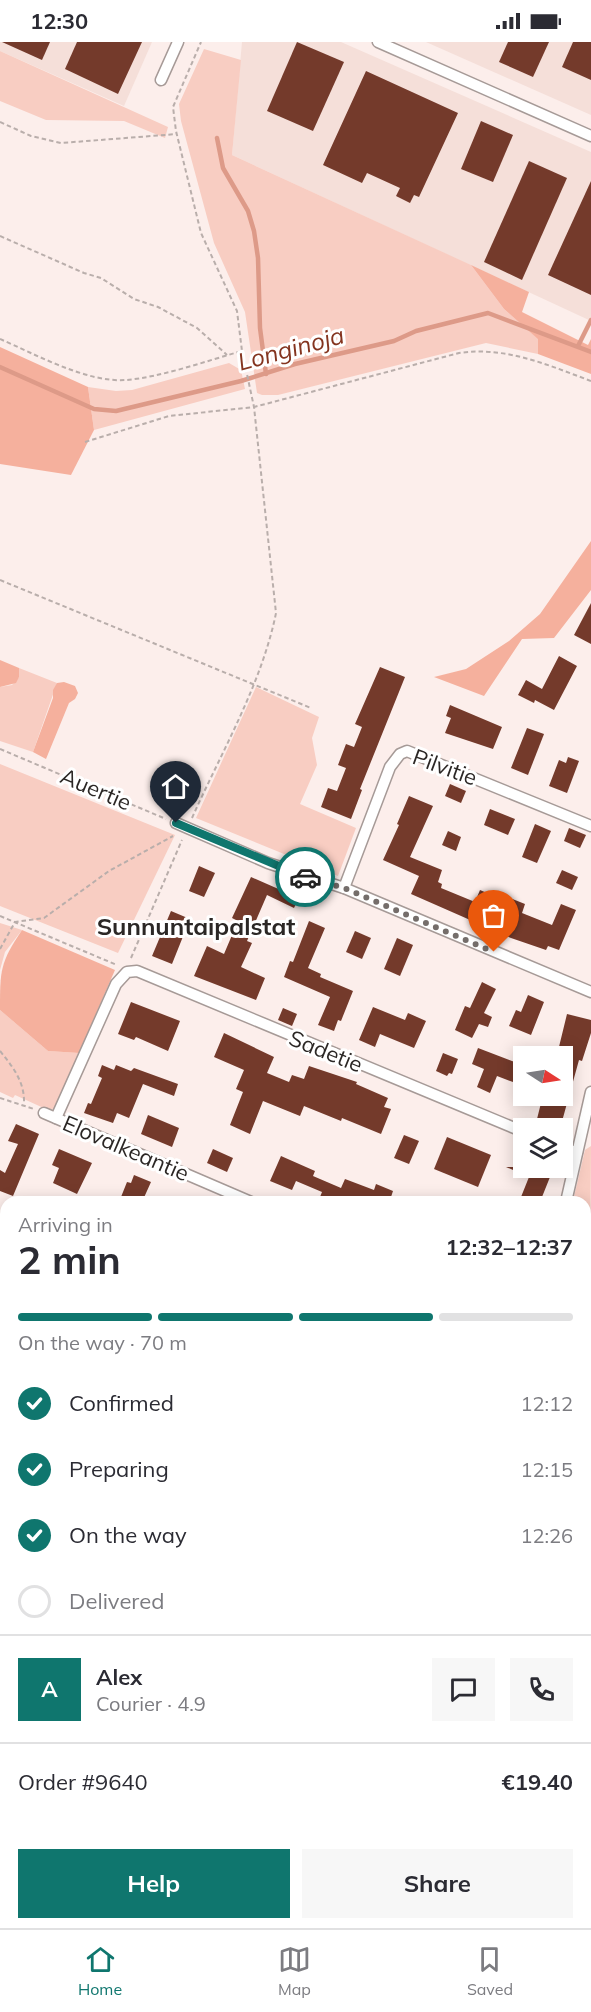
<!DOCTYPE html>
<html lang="en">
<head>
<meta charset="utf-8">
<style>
	body { margin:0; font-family:Mulish,sans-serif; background:#f7f7f7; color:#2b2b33; height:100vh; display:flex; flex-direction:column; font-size:22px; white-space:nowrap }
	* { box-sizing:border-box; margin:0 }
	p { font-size:20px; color:#7c7c81 }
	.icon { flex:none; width:33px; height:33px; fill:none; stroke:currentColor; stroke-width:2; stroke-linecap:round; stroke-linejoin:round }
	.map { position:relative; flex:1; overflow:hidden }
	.details { position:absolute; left:0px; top:1154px; width:591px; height:734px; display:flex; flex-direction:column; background:#fff; border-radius:18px 18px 0 0; box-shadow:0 3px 15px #0003 }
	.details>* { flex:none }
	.needle { width:39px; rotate:102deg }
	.controls { position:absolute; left:513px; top:1004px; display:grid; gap:12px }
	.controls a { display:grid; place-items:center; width:60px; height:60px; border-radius:0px; background:#fff; box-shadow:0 3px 15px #0003; font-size:30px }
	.pin { position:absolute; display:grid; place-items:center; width:51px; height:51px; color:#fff; margin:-62px -26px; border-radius:50% 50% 50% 0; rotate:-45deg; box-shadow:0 0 6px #0007 }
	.pin .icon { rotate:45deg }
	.courier { position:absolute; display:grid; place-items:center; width:60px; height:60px; margin:-30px; border:4px solid #0f766e; border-radius:50%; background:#fff; color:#222; box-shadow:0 2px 8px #0007 }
	.overview em { font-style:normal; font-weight:700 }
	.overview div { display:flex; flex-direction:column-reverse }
	.overview { display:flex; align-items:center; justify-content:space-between; height:102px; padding:0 18px }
	h1 { font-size:39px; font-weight:700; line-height:45px }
	.bar { display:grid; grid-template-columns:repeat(4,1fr); gap:9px 6px; align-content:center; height:72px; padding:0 18px }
	.bar i { height:8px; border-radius:4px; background:#e1e1e2 }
	.bar .current { background:#0f766e }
	.bar p { grid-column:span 4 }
	.line { display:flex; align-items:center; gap:15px; padding:0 18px; border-top:2px solid #e1e1e2 }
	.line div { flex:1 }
	.round { display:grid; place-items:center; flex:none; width:63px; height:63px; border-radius:0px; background:#f7f7f7 }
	ol { padding:0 18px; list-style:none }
	li { display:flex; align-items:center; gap:18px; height:66px }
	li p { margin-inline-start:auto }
	li .icon { padding:6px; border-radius:50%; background:#0f766e; color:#fff; stroke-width:4 }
	li:last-child { color:#7c7c81 }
	li i { width:33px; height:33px; border:3px solid #e1e1e2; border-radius:50% }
	.primary-button { display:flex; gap:12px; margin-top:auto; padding:12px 18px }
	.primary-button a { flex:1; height:69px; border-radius:0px; background:#0f766e; color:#fff; font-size:24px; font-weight:700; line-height:69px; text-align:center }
	.primary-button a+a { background:#f7f7f7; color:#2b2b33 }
	.status { display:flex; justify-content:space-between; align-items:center; height:42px; padding:0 30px; background:#fff; direction:ltr }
	.status svg { height:16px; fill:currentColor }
	.menu { display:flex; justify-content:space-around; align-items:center; height:84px; border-top:2px solid #e1e1e2; background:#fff; font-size:16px; color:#7c7c81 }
	.menu a { display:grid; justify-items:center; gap:3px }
	.menu .current { color:#0f766e }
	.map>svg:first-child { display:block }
	.built { fill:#f5dfd9 }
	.green { fill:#f8cdc2 }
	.forest { fill:#f5b09d }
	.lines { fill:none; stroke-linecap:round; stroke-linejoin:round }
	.stream { stroke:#dd9a88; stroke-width:4.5 }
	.building { fill:#743a2b }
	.service-casing { stroke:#a69a97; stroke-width:8 }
	.minor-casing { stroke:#a69a97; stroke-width:13 }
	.path { stroke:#b9aeab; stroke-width:2; stroke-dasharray:4.5 3; stroke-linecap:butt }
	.service { stroke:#fff; stroke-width:5 }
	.minor { stroke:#fff; stroke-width:10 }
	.done { stroke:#746d6a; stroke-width:6; stroke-dasharray:0 10.8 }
	.route { stroke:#0f766e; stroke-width:8 }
	.labels { text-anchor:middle; stroke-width:6; stroke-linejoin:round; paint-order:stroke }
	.street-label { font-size:22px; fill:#2b2725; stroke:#fff }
	.water-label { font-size:24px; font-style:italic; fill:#84341f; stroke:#fff }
	.neighbourhood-label { font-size:24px; font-weight:bold; fill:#2b2725; stroke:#fff }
</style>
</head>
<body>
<div class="status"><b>12:30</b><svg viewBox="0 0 49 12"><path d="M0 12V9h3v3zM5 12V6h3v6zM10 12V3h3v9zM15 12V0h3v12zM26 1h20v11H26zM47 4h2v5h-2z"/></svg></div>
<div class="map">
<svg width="591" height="1886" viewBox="0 0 591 1886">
	<rect width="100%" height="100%" fill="#fceeeb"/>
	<g class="built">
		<polygon points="0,0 152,0 124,64 0,9"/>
		<polygon points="242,0 341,0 591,110 591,279 232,113"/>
		<polygon points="426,0 591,0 591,73"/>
	</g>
	<g class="green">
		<polygon points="204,7 241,18 232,113 471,223 504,267 539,297 538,312 486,301 278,353 262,353 257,351 245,270 214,201 181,79 179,62"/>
		<polygon points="0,9 168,85 165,96 124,79 46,78 0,59"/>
		<polygon points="229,321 241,328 245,347 94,388 88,345 116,349 132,348"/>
		<polygon points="19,626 57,641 33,710 0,699 0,645 12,643 19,635"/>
		<polygon points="256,645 319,675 312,696 317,723 300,762 356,786 338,834 196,776"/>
		<polygon points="0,722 175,793 118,911 0,864"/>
		<polygon points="0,881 22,888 5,910 0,928"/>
		<polygon points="0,968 48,1009 79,1011 56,1066 48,1068 15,1053 13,1056 0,1050"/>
		<polygon points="591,1104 590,1243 585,1245 585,1160 573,1159 585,1108"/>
		<polygon points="585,1296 591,1298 591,1445 585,1445"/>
		<polygon points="0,1321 6,1324 6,1850 0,1848"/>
		<polygon points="585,1618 591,1619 591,1886 119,1886 103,1881 585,1881"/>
	</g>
	<g class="forest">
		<polygon points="471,223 529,250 522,270 588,303 591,297 591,332 538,312 538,297 504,267"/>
		<polygon points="0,305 88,345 94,388 71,433 0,422"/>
		<polygon points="591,499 591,548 554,596 522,597 484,654 434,635 466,627 509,599 540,572"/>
		<polygon points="0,618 19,626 19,635 16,641 0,645"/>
		<polygon points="64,640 75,644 78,651 75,657 69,661 46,717 33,710 53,656 53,648 57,641"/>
		<path d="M22,888l93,40 -36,83 -31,-2 -48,-41c0,-40 0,-47 22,-80z"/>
		<polygon points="0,1189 6,1192 6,1324 0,1321"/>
		<polygon points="585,1445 591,1445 591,1505 585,1498"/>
		<polygon points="585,1511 591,1518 591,1619 585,1618"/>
	</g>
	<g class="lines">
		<g class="stream">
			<polyline points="217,96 223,126 248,169 254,189 258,216 260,286 266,332"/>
			<polyline points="578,304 591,278"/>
			<polyline points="0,325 94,367 116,369 241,339 295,322 394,299 416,289 488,271 591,310"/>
			<polyline points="0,1334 6,1341"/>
		</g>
	</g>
	<g class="building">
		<polygon points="2,0 50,0 42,18"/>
		<polygon points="77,0 142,0 118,52 65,27"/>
		<polygon points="297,0 344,20 313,89 267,69"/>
		<polygon points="508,0 549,0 533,35 499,20"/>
		<polygon points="573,0 591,0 591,38 562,25"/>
		<polygon points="366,29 458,71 419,155 414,153 410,161 396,154 400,146 367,131 362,141 323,123"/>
		<polygon points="481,79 513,93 493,140 461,127"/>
		<polygon points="529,119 567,136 522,238 484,220"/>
		<polygon points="591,139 591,253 548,233"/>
		<polygon points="591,561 591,602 574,593"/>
		<polygon points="559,614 577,624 554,668 535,658 534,661 518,653 526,638 542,647"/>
		<polygon points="380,625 405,635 360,747 362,748 351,777 321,765 328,746 337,749 346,726 338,723 346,702 354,705 362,685 355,682"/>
		<polygon points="450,663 502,685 493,707 445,691 451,676 446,674"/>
		<polygon points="527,686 544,692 528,733 511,726"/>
		<polygon points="568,715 579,719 567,751 549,744 559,718 566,721"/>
		<polygon points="450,742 466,749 461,761 445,754"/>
		<polygon points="409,754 433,764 410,815 442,828 438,840 442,842 441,846 475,860 480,848 503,858 505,854 525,862 522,871 552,883 561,862 576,868 559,908 548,904 546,908 511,896 411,852 419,834 383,818 399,783 397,782"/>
		<polygon points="490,767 515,777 508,793 484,783"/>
		<polygon points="535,782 551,789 537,821 522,815"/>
		<polygon points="569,786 586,793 580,806 564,799"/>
		<polygon points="448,789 461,795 456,809 442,803"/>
		<polygon points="199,824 215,831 204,855 189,849"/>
		<polygon points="562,828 578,835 572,848 556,841"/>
		<polygon points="251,835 283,849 288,838 304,845 294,866 267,853 247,899 252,901 241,925 265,936 256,958 194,934 207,904 224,912 238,879 232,876"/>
		<polygon points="171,869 190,877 172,922 152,914"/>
		<polygon points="309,879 325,886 308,926 321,932 320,935 353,949 341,979 338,978 334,989 318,983 330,955 284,935 290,919 293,920"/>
		<polygon points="355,889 371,896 362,917 346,910"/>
		<polygon points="397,896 413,903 400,934 384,927"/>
		<polygon points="482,940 496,947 484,971 492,975 488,985 479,982 472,996 455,988 465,964 470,966"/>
		<polygon points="528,953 544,960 531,993 509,984 516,968 521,970"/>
		<polygon points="131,960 180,979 168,1009 136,995 134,998 118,992"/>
		<polygon points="373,965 405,978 408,971 426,979 414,1006 380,992 375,1005 359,998"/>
		<polygon points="283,966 297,972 292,984 278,978"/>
		<polygon points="567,972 591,978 591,991 582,1019 579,1018 561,1083 537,1077 543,1053 562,1053 562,1014 557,1013"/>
		<polygon points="224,991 274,1015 267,1031 289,1040 292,1033 304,1037 309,1024 357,1040 356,1042 388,1056 384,1065 391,1067 381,1092 342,1076 341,1079 304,1064 300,1074 263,1059 250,1092 230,1083 243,1050 236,1047 244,1028 214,1015"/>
		<polygon points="478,1006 520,1022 513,1040 497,1034 490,1051 477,1045 484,1027 472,1022"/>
		<polygon points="443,1011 458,1017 452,1032 449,1031 447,1034 436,1029"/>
		<polygon points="102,1023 114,1028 116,1023 131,1029 134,1026 178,1042 174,1054 143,1042 129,1076 117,1071 113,1081 84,1071 88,1061 91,1062 102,1036 98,1034"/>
		<polygon points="148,1073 179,1086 172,1105 141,1092"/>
		<polygon points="16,1082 39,1092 13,1154 0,1149 0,1128 5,1131 18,1102 8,1099"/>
		<polygon points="404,1093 419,1099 409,1122 394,1116"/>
		<polygon points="447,1095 491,1113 478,1145 434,1127"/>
		<polygon points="59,1107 92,1121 77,1152 53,1141 59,1126 52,1123"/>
		<polygon points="213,1107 233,1116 227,1130 207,1121"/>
		<polygon points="281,1114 315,1129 313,1134 341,1146 345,1137 374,1148 376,1142 393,1149 391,1155 401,1160 318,1160 322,1150 296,1139 292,1148 270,1139"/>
		<polygon points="506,1125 554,1125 540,1160 519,1160 529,1135"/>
		<polygon points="134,1133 151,1140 142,1160 119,1160 127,1140 131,1141"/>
	</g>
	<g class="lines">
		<g class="service-casing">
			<polyline id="service" points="585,1628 591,1632"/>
		</g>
		<g class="minor-casing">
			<g id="minor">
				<polyline points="378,0 591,94"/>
				<polyline points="161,38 178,0"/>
				<polyline points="176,781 268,821 344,846 591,950"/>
				<polyline points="344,846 390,725 400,712 407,709 591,784"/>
				<polyline points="44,1071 251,1160"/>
				<polyline points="56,1076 116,942 127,930 137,929 524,1090"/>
				<polyline points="562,1106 577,1110"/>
				<polyline points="566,1160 591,1050"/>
				<polyline points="585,1286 591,1286"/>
			</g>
		</g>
		<g class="path">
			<polyline points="0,80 31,94 61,101 177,92"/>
			<polyline points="0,194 84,231 101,236 134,257 158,265 197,286 227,313"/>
			<path d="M0,297c35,15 87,44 126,41 36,-3 80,-19 116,-29"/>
			<path d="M85,400l84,-26 85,-9 205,-54c46,-7 89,12 132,28"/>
			<polyline points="0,538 311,666"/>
			<polyline points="0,707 166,777"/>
			<path d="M192,776c29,-65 70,-135 84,-205l-22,-206 -12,-56 -5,-40 -36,-78 -25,-102 -3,-24 28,-65"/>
			<polyline points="0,874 117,923"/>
			<polyline points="0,907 15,880 44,876 109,829 173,794"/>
			<polyline points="131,916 182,798"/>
			<path d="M0,1009c13,16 25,31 24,53"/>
			<polyline points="0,1056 34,1067"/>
			<polyline points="0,1182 6,1185"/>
			<polyline points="585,1503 591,1510"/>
			<polyline points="0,1880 19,1886"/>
			<polyline points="0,1883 6,1879"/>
			<polyline points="455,1886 456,1881"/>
		</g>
		<use href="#service" class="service"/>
		<use href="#minor" class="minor"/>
	</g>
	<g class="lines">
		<polyline class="done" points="305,835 344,846 494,910"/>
		<polyline class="route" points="176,781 305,835"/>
	</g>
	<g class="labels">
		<g class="street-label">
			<text transform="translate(445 725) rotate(20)" y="8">Pilvitie</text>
			<text transform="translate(96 747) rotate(23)" y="8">Auertie</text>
			<text transform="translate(326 1009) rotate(22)" y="8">Sadetie</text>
			<text transform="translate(126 1106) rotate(23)" y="8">Elovalkeantie</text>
		</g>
		<g class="water-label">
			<text transform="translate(291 307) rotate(-15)" y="8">Longinoja</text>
		</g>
		<g class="neighbourhood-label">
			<text x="196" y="893">Sunnuntaipalstat</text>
		</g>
	</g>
</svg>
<div class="controls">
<a><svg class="needle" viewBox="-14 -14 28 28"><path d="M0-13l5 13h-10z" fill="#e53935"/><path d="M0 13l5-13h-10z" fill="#7c7c81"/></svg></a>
<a><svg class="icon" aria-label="layers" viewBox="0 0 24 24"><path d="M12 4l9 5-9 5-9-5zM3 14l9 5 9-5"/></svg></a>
</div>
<div class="pin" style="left:494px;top:910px;background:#ea580c"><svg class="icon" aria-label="bag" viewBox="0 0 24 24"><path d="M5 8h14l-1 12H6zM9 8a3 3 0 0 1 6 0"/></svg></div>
<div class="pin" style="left:176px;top:781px;background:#1f2937"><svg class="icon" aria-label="home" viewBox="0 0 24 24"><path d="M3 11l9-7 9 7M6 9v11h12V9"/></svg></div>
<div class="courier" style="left:305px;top:835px"><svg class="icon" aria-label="car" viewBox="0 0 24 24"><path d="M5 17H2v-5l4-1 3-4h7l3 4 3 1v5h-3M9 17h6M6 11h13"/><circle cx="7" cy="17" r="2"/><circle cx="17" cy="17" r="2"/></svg></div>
<section class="details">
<div class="overview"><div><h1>2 min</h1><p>Arriving in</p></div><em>12:32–12:37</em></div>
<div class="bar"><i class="current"></i><i class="current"></i><i class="current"></i><i></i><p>On the way · 70 m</p></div>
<ol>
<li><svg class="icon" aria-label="check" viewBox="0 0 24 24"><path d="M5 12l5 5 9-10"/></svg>Confirmed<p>12:12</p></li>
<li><svg class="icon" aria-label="check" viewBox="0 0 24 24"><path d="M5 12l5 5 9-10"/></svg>Preparing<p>12:15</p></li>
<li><svg class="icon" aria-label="check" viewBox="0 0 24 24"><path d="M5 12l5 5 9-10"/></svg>On the way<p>12:26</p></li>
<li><i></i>Delivered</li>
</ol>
<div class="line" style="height:108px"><b class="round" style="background:#0f766e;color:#fff">A</b><div><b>Alex</b><p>Courier · 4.9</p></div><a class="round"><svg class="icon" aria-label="chat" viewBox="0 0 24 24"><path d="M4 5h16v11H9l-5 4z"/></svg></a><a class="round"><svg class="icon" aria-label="phone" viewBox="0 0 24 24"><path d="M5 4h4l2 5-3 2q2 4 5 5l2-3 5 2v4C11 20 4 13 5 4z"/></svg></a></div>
<div class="line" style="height:78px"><div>Order #9640</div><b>€19.40</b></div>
<div class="primary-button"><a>Help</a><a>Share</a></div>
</section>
</div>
<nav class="menu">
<a class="current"><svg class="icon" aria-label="home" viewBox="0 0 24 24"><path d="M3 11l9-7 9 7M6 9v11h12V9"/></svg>Home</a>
<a><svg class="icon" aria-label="map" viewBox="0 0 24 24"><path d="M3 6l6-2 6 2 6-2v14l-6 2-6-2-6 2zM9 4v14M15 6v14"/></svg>Map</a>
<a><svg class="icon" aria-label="saved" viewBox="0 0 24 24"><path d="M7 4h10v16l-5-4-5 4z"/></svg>Saved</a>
</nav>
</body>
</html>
